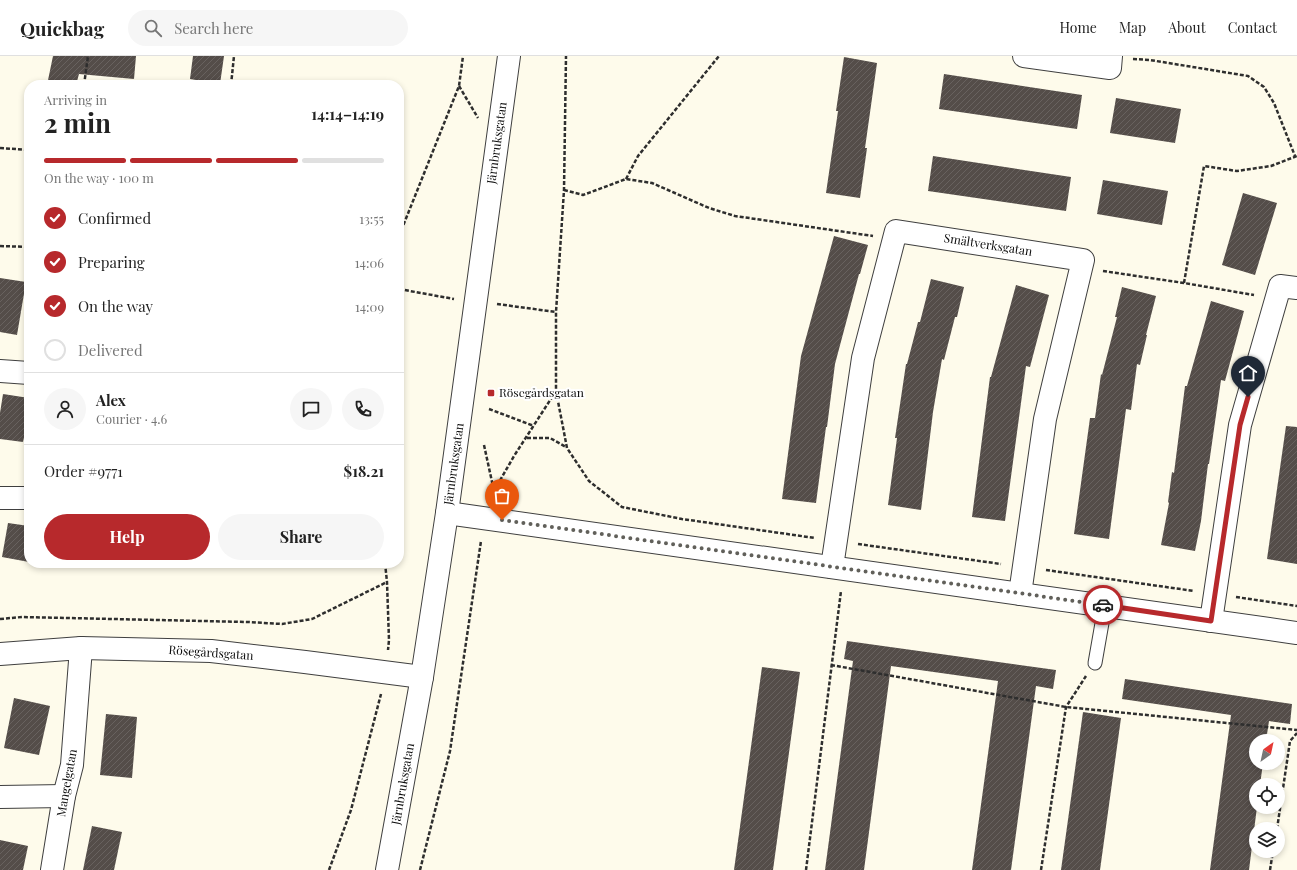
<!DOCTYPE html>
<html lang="en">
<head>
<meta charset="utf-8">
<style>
	body { margin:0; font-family:"Playfair Display",serif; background:#f6f6f6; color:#222; height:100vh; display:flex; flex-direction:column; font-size:15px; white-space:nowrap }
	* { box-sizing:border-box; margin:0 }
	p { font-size:13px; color:#767676 }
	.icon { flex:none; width:22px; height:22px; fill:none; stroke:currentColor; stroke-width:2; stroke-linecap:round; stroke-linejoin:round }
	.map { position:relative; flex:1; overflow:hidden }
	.side { position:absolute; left:24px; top:24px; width:380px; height:488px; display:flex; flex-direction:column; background:#fff; border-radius:16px; box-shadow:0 2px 6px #0003 }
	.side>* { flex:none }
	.needle { width:26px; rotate:33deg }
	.tools { position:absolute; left:1249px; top:678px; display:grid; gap:8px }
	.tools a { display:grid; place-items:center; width:36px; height:36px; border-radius:50%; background:#fff; box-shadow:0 2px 6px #0003; font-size:20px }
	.pin { position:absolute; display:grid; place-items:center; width:34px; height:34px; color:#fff; margin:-41px -17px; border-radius:50% 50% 50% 0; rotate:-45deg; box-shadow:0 0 4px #0007 }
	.pin .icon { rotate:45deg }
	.courier { position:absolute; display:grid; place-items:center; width:40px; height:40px; margin:-20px; border:3px solid #b7292c; border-radius:50%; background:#fff; color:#222; box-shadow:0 1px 5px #0007 }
	.summary em { font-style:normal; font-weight:700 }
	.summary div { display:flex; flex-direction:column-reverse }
	.summary { display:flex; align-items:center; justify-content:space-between; height:68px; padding:0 20px }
	h1 { font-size:26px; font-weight:700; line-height:30px }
	.bar { display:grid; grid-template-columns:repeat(4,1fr); gap:6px 4px; align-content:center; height:48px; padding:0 20px }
	.bar i { height:5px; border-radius:3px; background:#e0e0e0 }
	.bar .active { background:#b7292c }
	.bar p { grid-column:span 4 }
	.line { display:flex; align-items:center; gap:10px; padding:0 20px; border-top:1px solid #e0e0e0 }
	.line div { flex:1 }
	.round { display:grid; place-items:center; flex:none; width:42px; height:42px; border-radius:21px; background:#f6f6f6 }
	ol { padding:0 20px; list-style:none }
	li { display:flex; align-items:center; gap:12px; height:44px }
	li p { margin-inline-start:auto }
	li .icon { padding:4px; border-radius:50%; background:#b7292c; color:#fff; stroke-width:4 }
	li:last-child { color:#767676 }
	li i { width:22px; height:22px; border:2px solid #e0e0e0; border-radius:50% }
	.cta { display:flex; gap:8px; margin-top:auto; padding:8px 20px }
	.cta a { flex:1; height:46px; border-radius:24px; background:#b7292c; color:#fff; font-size:16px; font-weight:700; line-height:46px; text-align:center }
	.cta a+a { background:#f6f6f6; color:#222 }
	header { display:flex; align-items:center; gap:24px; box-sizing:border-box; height:56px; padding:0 20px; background:#fff; border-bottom:1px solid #e0e0e0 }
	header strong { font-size:19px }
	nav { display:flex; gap:22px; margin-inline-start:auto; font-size:14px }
	.search { width:280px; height:36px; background:#f6f6f6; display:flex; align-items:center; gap:10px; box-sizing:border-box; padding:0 14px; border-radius:22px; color:#767676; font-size:15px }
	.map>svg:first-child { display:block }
	.building { fill:url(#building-hatch) }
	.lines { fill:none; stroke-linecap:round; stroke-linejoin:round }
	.service-casing { stroke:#3f3f3f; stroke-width:15 }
	.minor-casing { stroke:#3f3f3f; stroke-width:24 }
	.tertiary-casing { stroke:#3f3f3f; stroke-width:24 }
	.path { stroke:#2e2e2e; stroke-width:2.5; stroke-dasharray:4 2; stroke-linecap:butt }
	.service { stroke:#fff; stroke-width:13 }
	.minor { stroke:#fff; stroke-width:22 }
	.tertiary { stroke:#fff; stroke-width:22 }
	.done { stroke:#61605a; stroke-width:4; stroke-dasharray:0 7.2 }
	.route { stroke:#b7292c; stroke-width:5 }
	.poi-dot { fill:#b7292c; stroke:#fff; stroke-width:1.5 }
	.labels { text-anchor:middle; stroke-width:4; stroke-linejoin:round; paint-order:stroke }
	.street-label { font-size:12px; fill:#0c0c0c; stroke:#fff }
	.poi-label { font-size:12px; fill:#0c0c0c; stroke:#fff; text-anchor:start }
</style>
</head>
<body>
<header>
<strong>Quickbag</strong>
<div class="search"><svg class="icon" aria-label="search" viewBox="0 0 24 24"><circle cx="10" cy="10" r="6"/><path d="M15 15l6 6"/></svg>Search here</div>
<nav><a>Home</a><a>Map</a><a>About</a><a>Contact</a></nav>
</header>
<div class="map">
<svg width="1297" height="814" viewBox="0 0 1297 814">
	<defs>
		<pattern id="building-hatch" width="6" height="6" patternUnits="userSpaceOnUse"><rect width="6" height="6" fill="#544d49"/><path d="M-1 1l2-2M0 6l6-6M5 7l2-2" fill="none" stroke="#68625f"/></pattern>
	</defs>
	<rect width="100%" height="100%" fill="#fefbeb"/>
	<g class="building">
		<polygon points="53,0 136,0 134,23 79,18 76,29 47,29"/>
		<polygon points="193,0 224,0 220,28 190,23"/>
		<polygon points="844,1 877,7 865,92 867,92 860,142 826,137 838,55 836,55"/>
		<polygon points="944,18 1082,39 1077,73 939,53"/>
		<polygon points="1116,42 1181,53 1175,87 1110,77"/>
		<polygon points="933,100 1071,121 1066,155 928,135"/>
		<polygon points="1103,124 1168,135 1162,169 1097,158"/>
		<polygon points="1243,137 1277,147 1255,219 1222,209"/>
		<polygon points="834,180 868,189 860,218 859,218 835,308 827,371 826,371 816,447 782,443 801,300"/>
		<polygon points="0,222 26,226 17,279 0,276"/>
		<polygon points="931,223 964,231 957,261 955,261 944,304 942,303 933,356 921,454 888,449 897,382 895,382 906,308 907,308 918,266 920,266"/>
		<polygon points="1016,229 1049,239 1030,311 1026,310 1005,465 972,461 990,321 991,321"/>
		<polygon points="1122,231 1156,240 1146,279 1147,279 1140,309 1137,308 1131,354 1126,353 1109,483 1074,478 1090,362 1095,362 1101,318 1102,319 1117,261 1115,261"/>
		<polygon points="1211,245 1244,255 1225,325 1221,324 1209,408 1208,408 1201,465 1195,495 1161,489 1169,447 1168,446 1172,416 1174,417 1185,330 1187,330"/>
		<polygon points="3,338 29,342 29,373 26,372 23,386 0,383 0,357"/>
		<polygon points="1286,370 1297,371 1297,508 1267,503"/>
		<polygon points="8,467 29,470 29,506 2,501"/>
		<polygon points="847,585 1056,614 1053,633 1036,630 1011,814 972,814 998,625 891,610 864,814 825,814 853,605 844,603"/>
		<polygon points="762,611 800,616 773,814 734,814"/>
		<polygon points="1125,623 1292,648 1290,668 1269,665 1266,685 1256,685 1256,707 1263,707 1260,729 1256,729 1256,751 1257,751 1249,814 1210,814 1231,659 1122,643"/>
		<polygon points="14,642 50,650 39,699 4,692"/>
		<polygon points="1083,656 1121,662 1100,814 1061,814"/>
		<polygon points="106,658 137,661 132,722 100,719"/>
		<polygon points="92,770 122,776 114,814 83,814"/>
		<polygon points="0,784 28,790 23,814 0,814"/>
	</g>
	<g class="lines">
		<g class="service-casing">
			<polyline id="service" points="1095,607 1105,550"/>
		</g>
		<g class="minor-casing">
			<g id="minor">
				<polyline points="1024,0 1110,12 1111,0"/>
				<polyline points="0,315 29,317"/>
				<polyline points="0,442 29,442"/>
				<polyline points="447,457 1297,577"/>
				<polyline points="832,511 863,302 896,175 1083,204 1045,363 1020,538"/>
				<polyline points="1211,565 1240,369 1280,230 1297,232"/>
				<polyline points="0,598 81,592 211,595 305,606 422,621"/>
				<polyline points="0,741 64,740"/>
				<polyline points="52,814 64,740 72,709 81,592"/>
			</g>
		</g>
		<g class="tertiary-casing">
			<polyline id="tertiary" points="387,814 422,621 447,457 509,0"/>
		</g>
		<g class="path">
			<polyline points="1133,3 1150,4 1248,20 1264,31 1274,47 1295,100"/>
			<polyline points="84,29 88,0"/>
			<polyline points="231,29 234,0"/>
			<polyline points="459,30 478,62"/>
			<polyline points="0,92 29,94"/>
			<polyline points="626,123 638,100 719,0"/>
			<polyline points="564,134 583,139 626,123 652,127 709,152 735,160 873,180"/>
			<polyline points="399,180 459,30 463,0"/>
			<polyline points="0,190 29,191"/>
			<polyline points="1103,215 1184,227 1254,239"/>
			<polyline points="1184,227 1204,110 1237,115 1271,110 1297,100"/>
			<polyline points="399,233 454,243"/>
			<polyline points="497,248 556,256"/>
			<polyline points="556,335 567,392 589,425 622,451 682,463 815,482"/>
			<polyline points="489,353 534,370"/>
			<polyline points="527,382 550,382 566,391"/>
			<polyline points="484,389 494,435"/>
			<polyline points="493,441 494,435 514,400 556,335 556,256 564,134 566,0"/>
			<polyline points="858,488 1001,508"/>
			<polyline points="385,507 387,526 389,584 388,594"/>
			<polyline points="1046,514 1194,535"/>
			<polyline points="1236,541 1297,550"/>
			<polyline points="0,563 22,561 248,566 282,568 312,563 387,526"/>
			<polyline points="831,609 1066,651 1297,674"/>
			<polyline points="1277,773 1290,685 1297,677"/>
			<polyline points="329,814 351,754 381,638"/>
			<polyline points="420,814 450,695 481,485"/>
			<polyline points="806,814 841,535"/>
			<polyline points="1041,814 1066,651 1086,620"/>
			<polyline points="1270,814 1273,795"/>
		</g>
		<use href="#service" class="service"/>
		<use href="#minor" class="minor"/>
		<use href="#tertiary" class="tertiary"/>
	</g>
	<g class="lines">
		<polyline class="done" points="502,464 1103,549"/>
		<polyline class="route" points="1103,549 1211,565 1240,369 1248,341"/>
	</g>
	<rect class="poi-dot" x="487" y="333" width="8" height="8" rx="2"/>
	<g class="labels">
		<g class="street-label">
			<text transform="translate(497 87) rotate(-82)" y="4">Järnbruksgatan</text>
			<text transform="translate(988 189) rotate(9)" y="4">Smältverksgatan</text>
			<text transform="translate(454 408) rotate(-82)" y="4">Järnbruksgatan</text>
			<text transform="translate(211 597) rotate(4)" y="4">Rösegårdsgatan</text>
			<text transform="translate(67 727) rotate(-80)" y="4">Mangelgatan</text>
			<text transform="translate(403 728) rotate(-80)" y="4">Järnbruksgatan</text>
		</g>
		<g class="poi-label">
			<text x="499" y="341">Rösegårdsgatan</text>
		</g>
	</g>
</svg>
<div class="tools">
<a><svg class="needle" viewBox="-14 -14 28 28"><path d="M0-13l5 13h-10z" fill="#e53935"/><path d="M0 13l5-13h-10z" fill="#767676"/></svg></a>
<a><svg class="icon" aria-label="locate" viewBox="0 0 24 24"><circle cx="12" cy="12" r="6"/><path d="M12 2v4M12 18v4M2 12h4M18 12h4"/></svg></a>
<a><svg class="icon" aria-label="layers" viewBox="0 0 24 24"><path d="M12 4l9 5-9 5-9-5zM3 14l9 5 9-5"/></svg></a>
</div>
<div class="pin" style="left:502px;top:464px;background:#ea580c"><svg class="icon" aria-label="bag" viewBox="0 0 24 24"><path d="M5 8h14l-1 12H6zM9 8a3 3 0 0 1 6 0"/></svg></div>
<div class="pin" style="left:1248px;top:341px;background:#1f2937"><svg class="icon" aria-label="home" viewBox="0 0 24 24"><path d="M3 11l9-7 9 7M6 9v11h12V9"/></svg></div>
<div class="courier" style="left:1103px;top:549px"><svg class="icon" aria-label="car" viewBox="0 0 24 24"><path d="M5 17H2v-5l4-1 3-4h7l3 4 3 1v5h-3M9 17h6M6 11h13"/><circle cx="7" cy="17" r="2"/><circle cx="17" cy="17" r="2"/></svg></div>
<section class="side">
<div class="summary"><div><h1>2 min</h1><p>Arriving in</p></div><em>14:14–14:19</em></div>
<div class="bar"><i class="active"></i><i class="active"></i><i class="active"></i><i></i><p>On the way · 100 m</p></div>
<ol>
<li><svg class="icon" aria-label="check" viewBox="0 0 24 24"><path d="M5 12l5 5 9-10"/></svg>Confirmed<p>13:55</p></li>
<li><svg class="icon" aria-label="check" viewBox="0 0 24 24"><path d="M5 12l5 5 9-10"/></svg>Preparing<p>14:06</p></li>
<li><svg class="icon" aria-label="check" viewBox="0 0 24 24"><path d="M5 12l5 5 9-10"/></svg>On the way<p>14:09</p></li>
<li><i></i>Delivered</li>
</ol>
<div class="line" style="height:72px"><a class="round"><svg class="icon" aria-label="person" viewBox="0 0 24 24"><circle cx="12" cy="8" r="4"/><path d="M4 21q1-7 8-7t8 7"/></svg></a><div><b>Alex</b><p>Courier · 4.6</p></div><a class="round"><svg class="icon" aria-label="chat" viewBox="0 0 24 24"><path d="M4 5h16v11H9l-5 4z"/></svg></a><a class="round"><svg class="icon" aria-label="phone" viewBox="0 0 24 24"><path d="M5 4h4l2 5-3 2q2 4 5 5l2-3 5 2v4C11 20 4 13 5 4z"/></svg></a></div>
<div class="line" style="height:52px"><div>Order #9771</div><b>$18.21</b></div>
<div class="cta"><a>Help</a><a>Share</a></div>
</section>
</div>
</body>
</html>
